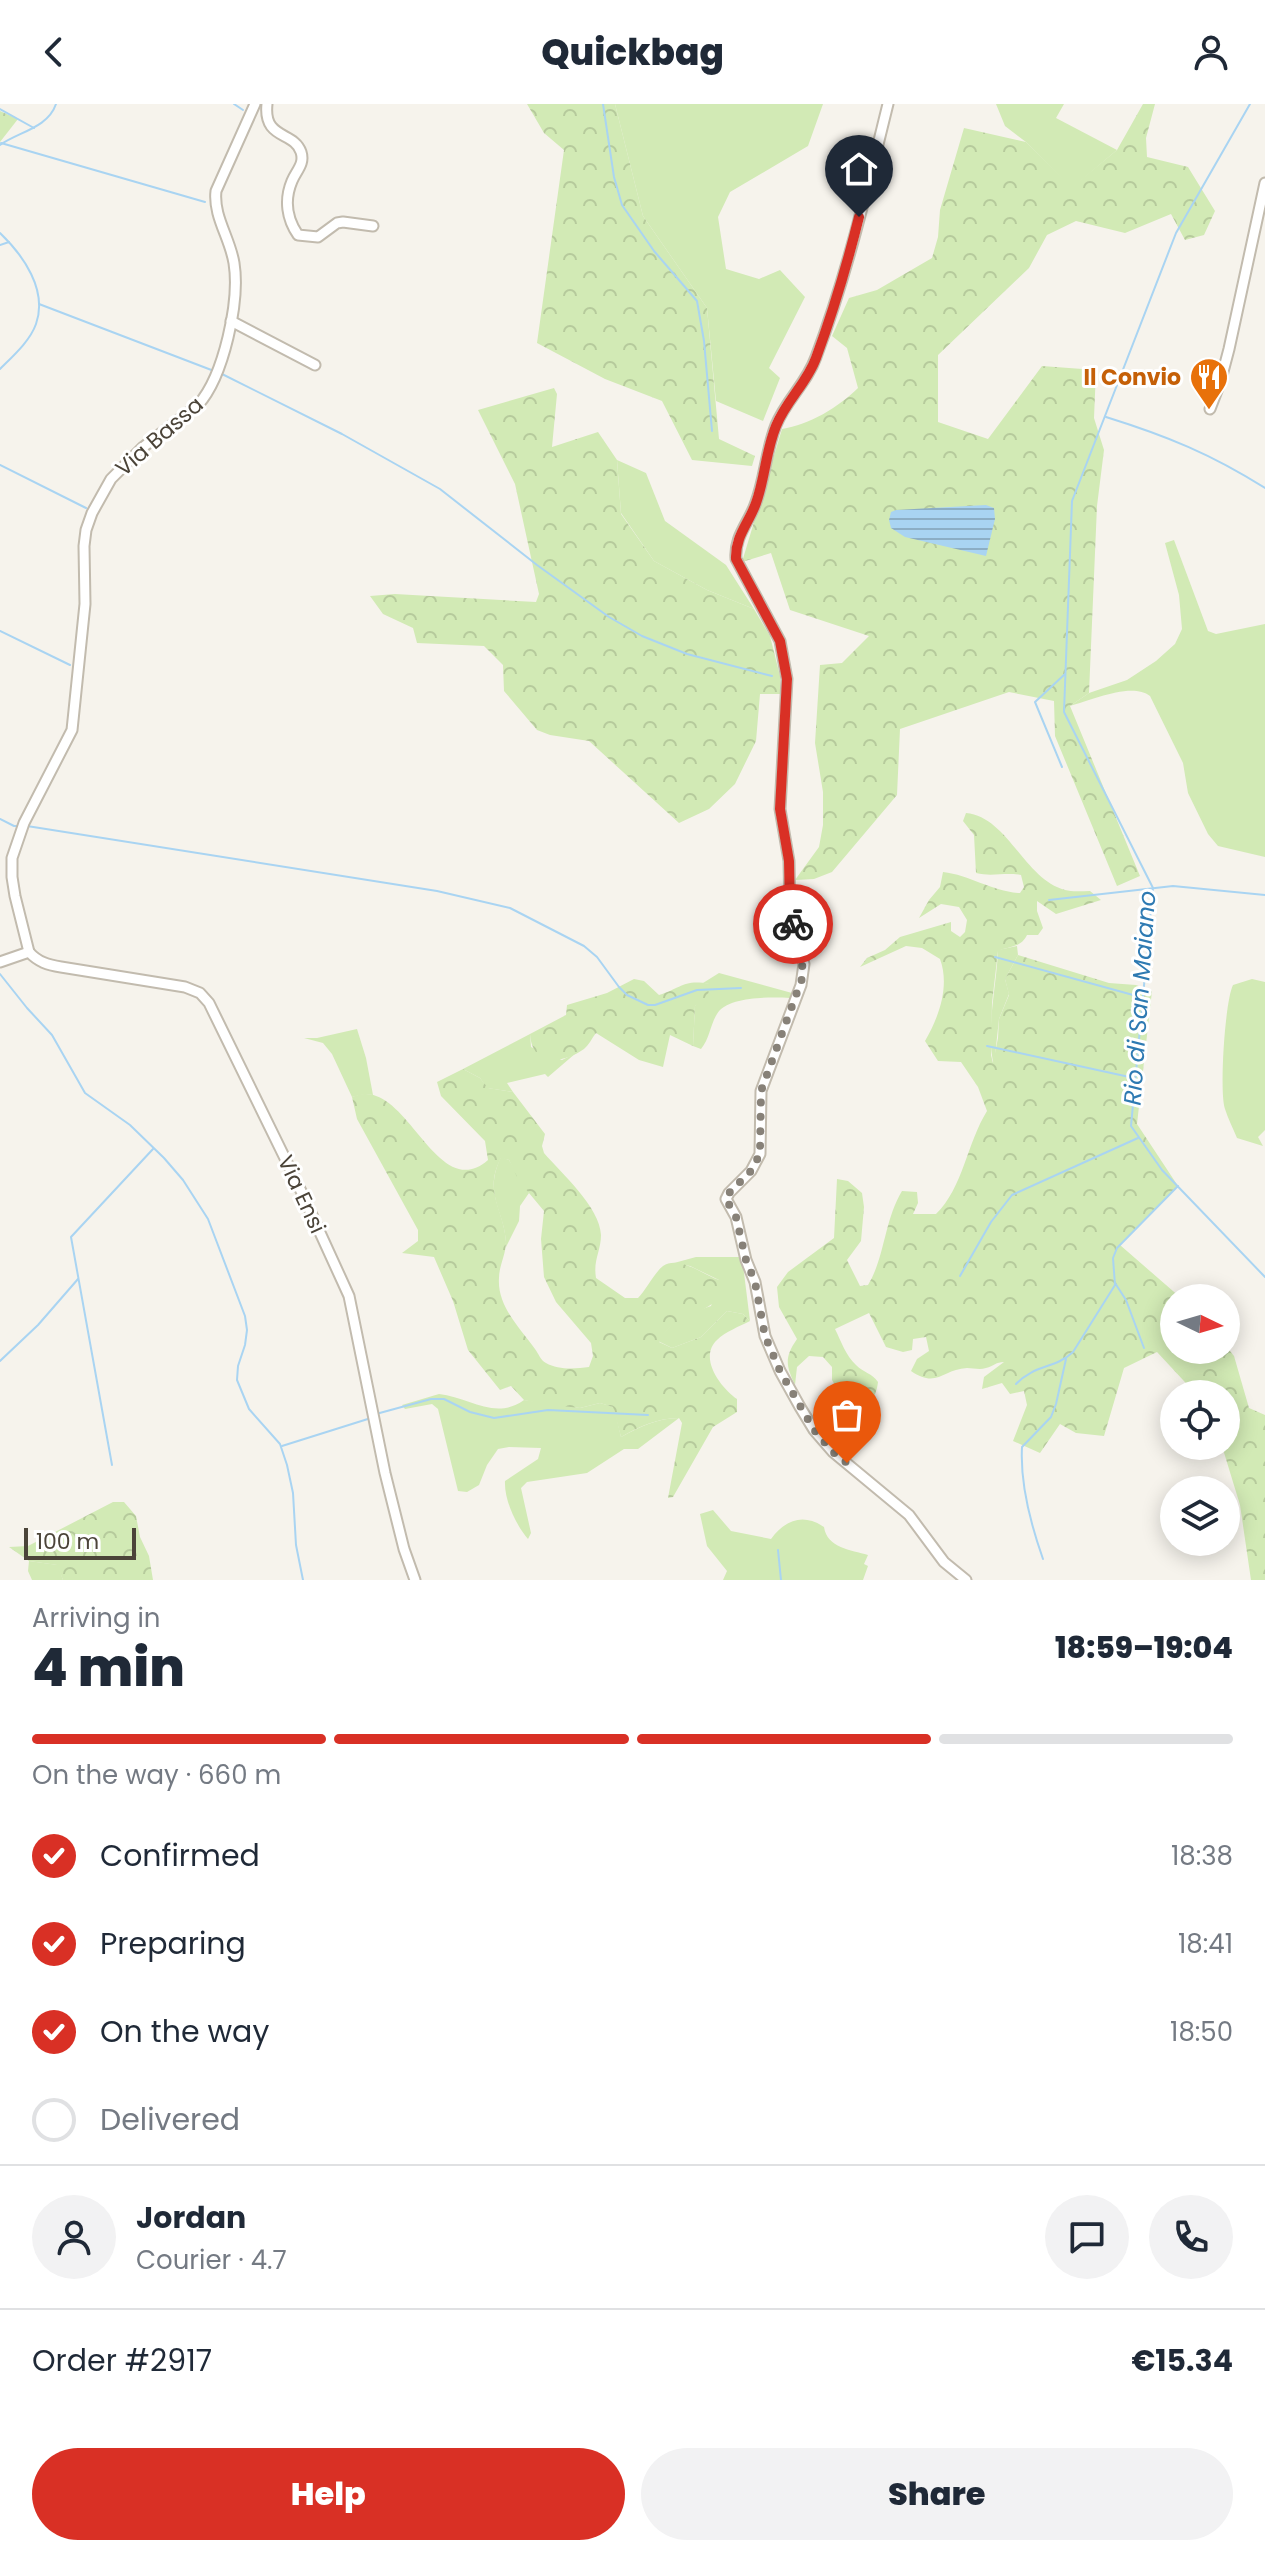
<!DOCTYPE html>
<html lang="en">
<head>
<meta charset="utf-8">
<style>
	body { margin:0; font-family:Poppins,sans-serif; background:#f2f2f3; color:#1f2937; height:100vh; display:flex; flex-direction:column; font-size:30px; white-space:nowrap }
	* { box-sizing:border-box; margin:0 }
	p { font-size:26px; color:#747a83 }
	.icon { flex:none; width:44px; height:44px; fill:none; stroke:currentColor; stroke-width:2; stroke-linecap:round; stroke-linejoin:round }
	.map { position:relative; height:1476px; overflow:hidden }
	.side { display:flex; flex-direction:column; background:#fff; flex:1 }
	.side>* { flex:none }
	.needle { width:52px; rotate:95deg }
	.controls { position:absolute; left:1160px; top:1180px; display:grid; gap:16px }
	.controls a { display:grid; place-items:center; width:80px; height:80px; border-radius:50%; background:#fff; box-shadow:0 4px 20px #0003; font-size:40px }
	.scale { position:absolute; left:24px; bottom:20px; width:112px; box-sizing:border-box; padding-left:8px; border:4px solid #4b4439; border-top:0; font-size:22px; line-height:28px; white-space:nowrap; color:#4b4439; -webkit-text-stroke:6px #fff; paint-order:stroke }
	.pin { position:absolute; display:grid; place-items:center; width:68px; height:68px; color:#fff; margin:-82px -34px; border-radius:50% 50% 50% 0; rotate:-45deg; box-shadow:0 0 8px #0007 }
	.pin .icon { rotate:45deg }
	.courier { position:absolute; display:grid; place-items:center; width:80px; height:80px; margin:-40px; border:6px solid #d93025; border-radius:50%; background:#fff; color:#222; box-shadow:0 2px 10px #0007 }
	.headline em { font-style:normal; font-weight:800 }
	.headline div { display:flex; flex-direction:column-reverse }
	.headline { display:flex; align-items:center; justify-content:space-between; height:136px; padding:0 32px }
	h1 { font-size:52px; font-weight:800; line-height:60px }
	.bar { display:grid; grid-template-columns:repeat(4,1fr); gap:12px 8px; align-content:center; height:96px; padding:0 32px }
	.bar i { height:10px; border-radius:6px; background:#e0e1e3 }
	.bar .current { background:#d93025 }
	.bar p { grid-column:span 4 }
	.line { display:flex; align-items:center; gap:20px; padding:0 32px; border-top:2px solid #e0e1e3 }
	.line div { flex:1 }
	.round { display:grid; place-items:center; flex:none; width:84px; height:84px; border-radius:42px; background:#f2f2f3 }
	ol { padding:0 32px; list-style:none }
	li { display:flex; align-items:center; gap:24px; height:88px }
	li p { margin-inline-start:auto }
	li .icon { padding:8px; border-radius:50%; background:#d93025; color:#fff; stroke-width:4 }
	li:last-child { color:#747a83 }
	li i { width:44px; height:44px; border:4px solid #e0e1e3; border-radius:50% }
	.action { display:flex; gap:16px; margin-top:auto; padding:16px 32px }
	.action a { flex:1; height:92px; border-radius:48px; background:#d93025; color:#fff; font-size:32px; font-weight:800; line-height:92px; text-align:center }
	.action a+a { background:#f2f2f3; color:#1f2937 }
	header { display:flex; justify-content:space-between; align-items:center; height:104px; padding:0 32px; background:#fff; font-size:36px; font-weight:800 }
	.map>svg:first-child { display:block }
	.green { fill:#d2eab5 }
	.forest { fill:url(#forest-crowns); fill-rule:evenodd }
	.water { fill:url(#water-rules) }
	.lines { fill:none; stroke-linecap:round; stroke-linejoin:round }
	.stream { stroke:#a9d4f2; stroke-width:2 }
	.minor-casing { stroke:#c2bbae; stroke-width:13 }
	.minor { stroke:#fff; stroke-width:9 }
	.done { stroke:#878178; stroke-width:8; stroke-dasharray:0 14.4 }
	.route { stroke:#d93025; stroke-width:10 }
	.labels { text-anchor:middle; stroke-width:6; stroke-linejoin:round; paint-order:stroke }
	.food-label { font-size:22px; font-weight:bold; fill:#c56008; stroke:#fff; text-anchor:end }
	.street-label { font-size:22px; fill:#4b4439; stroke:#fff }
	.water-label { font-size:24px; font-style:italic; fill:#2e7ab2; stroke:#fff }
</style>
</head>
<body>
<header><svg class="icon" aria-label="back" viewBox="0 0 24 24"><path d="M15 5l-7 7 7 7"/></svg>Quickbag<svg class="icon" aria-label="person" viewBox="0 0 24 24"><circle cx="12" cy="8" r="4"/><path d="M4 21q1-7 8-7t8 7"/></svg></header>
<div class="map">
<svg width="1265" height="1476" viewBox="0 0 1265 1476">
	<defs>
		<pattern id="forest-crowns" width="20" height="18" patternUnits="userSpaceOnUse" patternTransform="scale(2)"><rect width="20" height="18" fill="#d2eab5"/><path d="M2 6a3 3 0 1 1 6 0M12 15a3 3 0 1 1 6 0" fill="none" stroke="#b6ca9c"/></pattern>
		<pattern id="water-rules" width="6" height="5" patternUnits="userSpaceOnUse" patternTransform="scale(2)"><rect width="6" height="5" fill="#a9d4f2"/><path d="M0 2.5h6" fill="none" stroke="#8caec5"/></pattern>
	</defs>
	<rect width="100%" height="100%" fill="#f6f3ec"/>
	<g class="green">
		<polygon points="615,0 823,0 808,42 730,88 718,113 726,165 759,175 780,166 805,193 769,264 780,274 763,317 716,297 707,204 643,112"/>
		<polygon points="996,0 1064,0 1056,14 1117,46 1072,84 1026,38 1005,22"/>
		<polygon points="617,356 646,369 665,417 726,461 754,505 707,486 654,457 621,409"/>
		<path d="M1174,436l34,91 8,3 49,-10v233l-47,-11 -10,-12 -20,-41 -5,-30 -33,-67c-18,-14 -58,4 -80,10l19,-13 38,-13 29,-19 19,-17 7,-15 -3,-34 -14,-52z"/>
		<path d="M1017,842l1,9 -13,24 4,15 -10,25 -5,46c-9,-31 3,-81 4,-115z"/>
		<path d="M719,869l73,20 -2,5c-18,-1 -63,-2 -73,16 -7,11 -7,24 -16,35l-8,-3 2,-40 14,-22 -6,-1z"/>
		<path d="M1252,875l13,3v148l-7,7 5,9 -26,-8c-4,-10 -9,-19 -12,-29 -6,-17 0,-108 8,-124z"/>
		<polygon points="357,925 366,954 373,991 365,990 352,993 332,950 323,939 304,934 317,934"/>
		<polygon points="530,930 531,943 562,956 576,949 548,973 545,970 507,979 513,988 487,984 480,974 463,965"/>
		<path d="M501,1053l8,3 20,33 -9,13 -1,15 -13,26c1,-34 -24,-51 -5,-90z"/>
		<path d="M696,1153h46l8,64 -7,-7 -16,-3 -26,26 -29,11 -14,-7c10,-18 33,-28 53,-35l8,-26 -29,-14 -16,-3z"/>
		<path d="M439,1290c30,3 56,27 85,6l56,8 20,-5 14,4 7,30c19,-10 36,-19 58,-19l-41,31h-14l-37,24 -60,9 -6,6 10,45 -3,6c-12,-14 -24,-39 -23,-58l33,-22 3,-11 -32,-1 -11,2 -11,16 -8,20 -12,7 -9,-1 -20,-82 -6,-5 -27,5 -3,-4z"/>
		<path d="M713,1406l18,21 40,8c14,-19 32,-26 53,-12 3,21 27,23 44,28l-4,9 4,2 -5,14h-140l4,-9 -20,-25 -7,-32z"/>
		<polygon points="29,1457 58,1461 63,1476 32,1476 28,1467"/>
	</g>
	<g class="forest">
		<polygon points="527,0 615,0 643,112 707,204 719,335 755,352 752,362 692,356 662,297 605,275 537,239 564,46 544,29"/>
		<path d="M1143,0h12l-9,34 1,19 41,10 27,44 -11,24 -19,5 -14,-26 -46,19 -49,-12 -29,14 -18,33 -91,87v67l50,17 54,-73 54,4 -2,48 10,32 -7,56 -8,187 -19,13 70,170 -23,10 -62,-150 -1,-35 -45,-9 -109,37 -3,66 -65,77 -18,7 -19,1 24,-33 4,-22v-33l-8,-49 5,-78 22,-2 27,-27 -79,-26 -19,-57 -29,9 40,-133c27,-4 57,-22 76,-41l-11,-40 -15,-12 17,-38 28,-8 55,-32 6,-21 2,-27 24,-82 62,14 46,45 45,-37z"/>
		<polygon points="0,7 18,15 0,38"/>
		<polygon points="554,284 557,290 552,343 598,328 617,356 621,410 654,457 707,486 754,505 770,532 780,572 780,590 760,590 756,637 735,680 709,705 679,719 589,637 550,631 537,626 504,587 503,561 484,542 417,539 413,524 383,510 370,492 395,490 536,498 539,490 515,380 478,306"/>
		<path d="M966,709c42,4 58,66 99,77 7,2 17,1 25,1l11,9 -45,14 -19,-13v10l6,17 -5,7h-11c-6,13 -18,11 -29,16l-6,52 -1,52 2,8 5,-25 1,-19 10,-24 -4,-16 13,-24 91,28 27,2 16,6 -15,133 41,62 -58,59 61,53h-7v52h52v-4l8,10 15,52 16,7v165h-14l-11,-75 -18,-59h4v-52h-30l-39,-42 -33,16 -20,68 -28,-3 -16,-9 -20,29 -27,-12 14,-36 -3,-14 -14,3 -8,-11 -20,6 2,-12 20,-15c-8,0 -10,4 -18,6 -6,2 -13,0 -19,0 -24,1 -30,21 -56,3l6,-12 12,-8 -3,-14 -13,2 -1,11 -9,2 -17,-5 -17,-34 -34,16c6,12 11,27 21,36 8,8 16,8 22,17 -2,18 -11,24 -28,28l-18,-30v-13l-9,-10 -14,-1 -12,11 -2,18c-9,-20 -11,-27 2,-46l-18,-32 -2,-20 11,-15 46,-34 3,-59 11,2 14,12 2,14 -3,34 -14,19 13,26 8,-1c17,-28 16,-64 34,-94l15,1 1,11 -5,11h23c27,-26 31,-71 51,-103l-9,-24 -17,-25 -23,-1 -13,-20c14,-24 25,-55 15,-82l-18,-11 -16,-2 -46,21 7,-9 18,-8 15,-13 51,-15v9l9,6 5,-5 2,-12 -8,-13 -18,-3 -22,14 10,-18 11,-13 3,-15c27,3 50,20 77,21l4,-6 -3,-12c-16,-3 -29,2 -45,-2l-2,-38 -11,-14z"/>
		<path d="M634,875l10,2 15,14c23,-7 24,-16 51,-11l-2,11 -13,11 -2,40 -23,-11 -7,32 -24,-7 -43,-27c-4,5 -7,12 -12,16 -21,15 -52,18 -54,-15l36,-19 1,-10 40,-12z"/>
		<path d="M463,965l17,9 8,10 25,4 32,42 -3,12 2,7c17,20 56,54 57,82 0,16 -8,25 -5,43l29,20h13c8,-8 17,-26 25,-32 16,-11 41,9 56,14v18c-17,18 -49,19 -60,44l13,6 29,-11 26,-26 16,3 7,7c-10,5 -25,11 -33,19 -19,18 4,48 20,59v13l-24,15 -40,70 -5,1 14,-75 -3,-5c-22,0 -40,9 -58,19l-8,-30 -13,-4 -20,5 -38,-4 -18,-4 -13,-14 -11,4 -32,-40 -15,-49 -19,-44 -32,-4 16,-12v-11l-61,-111 -5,-22c4,-1 7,-3 12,-3 46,-3 75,109 124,66l-3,-19 -44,-45 -4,-14zM501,1054l8,2 10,21 25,30 -3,28 3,38 12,25 35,41 2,13 -4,11c-14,2 -31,3 -43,-4 -6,-3 -7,-9 -11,-14 -15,-21 -38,-43 -36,-71 0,-12 7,-24 7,-36 -2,-33 -23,-50 -5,-84z"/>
		<polygon points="113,1398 124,1398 136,1412 140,1433 149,1452 153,1476 63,1476 57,1461 29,1457 9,1443 28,1442"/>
	</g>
	<polygon class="water" points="986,401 994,404 995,415 986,452 905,433 891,424 889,416 891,408 896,406"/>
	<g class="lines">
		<g class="stream">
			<polyline points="234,0 243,6"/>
			<polyline points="603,0 614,73 622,101 654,147 697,197 704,237 712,327"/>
			<polyline points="1250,0 1176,129 1072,397 1064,608 1153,784 1131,1022 1162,1066 1265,1173"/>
			<polyline points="0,5 34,24"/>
			<polyline points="1,39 205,98"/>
			<path d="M0,41c18,-13 48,-17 56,-41"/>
			<path d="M0,129c23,22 48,57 36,91 -6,17 -23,32 -36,45"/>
			<polyline points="0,141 9,138"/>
			<polyline points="39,200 214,267"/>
			<polyline points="220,269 342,330 440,385 537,461 609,513 642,532 687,550 772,572"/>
			<path d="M1106,313c61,19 105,37 159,71"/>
			<polyline points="0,361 86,404"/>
			<polyline points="0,527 70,561"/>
			<polyline points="1062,663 1035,598 1065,570"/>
			<polyline points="0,715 14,722 20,722"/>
			<polyline points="27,722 437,787 510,804 584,842 597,853 619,883 627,891 648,901 655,901 697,886 741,884"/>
			<polyline points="1049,796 1173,782 1265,791"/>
			<polyline points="995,853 1144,894"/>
			<polyline points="0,870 27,904 52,931 85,989 130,1021 164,1054 183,1076 208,1115 245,1212 247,1226 245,1241 238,1262 237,1276 249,1305 280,1340 287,1361 293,1389 296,1441 303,1476"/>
			<polyline points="987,942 1134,974"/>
			<polyline points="960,1172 991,1118 1012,1091 1138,1034"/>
			<polyline points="1115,1179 1126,1196 1144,1244"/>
			<polyline points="0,1257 38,1221 78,1175"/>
			<path d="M1016,1280c19,-20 39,-15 57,-32l42,-67 -2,-27 4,-10 61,-62"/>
			<polyline points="376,1310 431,1295 444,1295 470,1308 494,1314 548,1306 648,1311"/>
			<polyline points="282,1342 371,1314"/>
			<polyline points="112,1361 71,1133 153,1045"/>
			<polyline points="778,1446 781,1476"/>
			<path d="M1043,1455c-12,-34 -23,-76 -21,-112l29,-30 5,-13 10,-45"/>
		</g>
		<g class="minor-casing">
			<g id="minor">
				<path d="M267,0c-4,36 27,27 34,48 4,12 -5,19 -9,29 -8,19 -5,38 6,54l20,2 19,-14 6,-1 30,4"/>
				<path d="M888,0c-21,85 -41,171 -72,253 -9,26 -30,43 -40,68 -10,25 -11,53 -20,77 -7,21 -22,34 -20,57l44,82 7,38 -7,130 9,52 1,52 14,51 -3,21 -40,106 -1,63 -9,17 -22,22 -3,6 10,18 10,43 9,22 10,54 15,35 20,36 14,23 19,22 76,63 35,47 22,18"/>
				<polyline points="231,217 315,261"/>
				<polyline points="1210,305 1220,279 1229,245 1265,79"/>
				<path d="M29,848l-14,-56 -3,-19v-19l12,-35 48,-93 13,-126 -1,-58 2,-16 6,-17 19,-34 31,-31 56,-43c26,-29 42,-104 36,-142 -4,-25 -21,-47 -18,-72l39,-87"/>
				<path d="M29,848c9,10 19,13 32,15l124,20 15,6 9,10 92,188 48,105 36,177 19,76 11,31"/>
				<polyline points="0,858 29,848"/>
			</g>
		</g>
		<use href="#minor" class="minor"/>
	</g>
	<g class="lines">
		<polyline class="done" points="793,820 801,845 803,872 761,987 760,1050 751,1067 729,1089 726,1095 736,1113 746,1156 755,1178 765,1232 780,1267 814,1326 833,1348 847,1359"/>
		<path class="route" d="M793,820l-3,-11 -1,-52 -9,-52 7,-130 -7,-38 -44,-82c-1,-23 13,-36 20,-56 9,-25 10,-53 20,-77 10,-25 31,-43 40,-68 17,-46 31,-93 43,-141"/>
	</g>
	<defs>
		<g id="restaurant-pin" transform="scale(2)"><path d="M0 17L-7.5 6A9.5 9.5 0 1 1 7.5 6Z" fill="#e8710a" stroke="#fff"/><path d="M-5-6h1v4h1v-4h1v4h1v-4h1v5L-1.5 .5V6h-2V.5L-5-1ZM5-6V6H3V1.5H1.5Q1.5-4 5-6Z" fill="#fff"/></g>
	</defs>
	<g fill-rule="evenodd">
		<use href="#restaurant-pin" x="1209" y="273"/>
	</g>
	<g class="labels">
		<g class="food-label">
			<text x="1181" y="281">Il Convio</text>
		</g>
		<g class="street-label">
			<text transform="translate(159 332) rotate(-41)" y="8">Via Bassa</text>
			<text transform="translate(302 1090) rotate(65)" y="8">Via Ensi</text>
		</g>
		<g class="water-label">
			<text transform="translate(1140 894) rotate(-86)" y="8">Rio di San Maiano</text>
		</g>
	</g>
</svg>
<div class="controls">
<a><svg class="needle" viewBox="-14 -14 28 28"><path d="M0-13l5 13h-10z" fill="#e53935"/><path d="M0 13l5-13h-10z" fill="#747a83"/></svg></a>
<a><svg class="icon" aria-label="locate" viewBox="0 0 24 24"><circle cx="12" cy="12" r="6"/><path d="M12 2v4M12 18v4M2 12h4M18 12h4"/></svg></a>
<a><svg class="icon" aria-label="layers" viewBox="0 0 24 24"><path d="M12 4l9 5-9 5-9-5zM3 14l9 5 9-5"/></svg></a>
</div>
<div class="scale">100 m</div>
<div class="pin" style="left:847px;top:1359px;background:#ea580c"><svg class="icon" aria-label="bag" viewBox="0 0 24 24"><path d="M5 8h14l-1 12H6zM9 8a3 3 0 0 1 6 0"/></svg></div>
<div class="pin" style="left:859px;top:113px;background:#1f2937"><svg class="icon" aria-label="home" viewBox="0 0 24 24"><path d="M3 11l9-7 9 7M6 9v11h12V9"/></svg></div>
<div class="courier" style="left:793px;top:820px"><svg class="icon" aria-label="bike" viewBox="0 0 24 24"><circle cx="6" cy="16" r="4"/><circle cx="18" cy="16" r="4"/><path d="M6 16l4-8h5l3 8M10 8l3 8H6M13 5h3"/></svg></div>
</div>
<section class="side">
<div class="headline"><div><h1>4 min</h1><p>Arriving in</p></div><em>18:59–19:04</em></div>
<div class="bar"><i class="current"></i><i class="current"></i><i class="current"></i><i></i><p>On the way · 660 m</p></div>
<ol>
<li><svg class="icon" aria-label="check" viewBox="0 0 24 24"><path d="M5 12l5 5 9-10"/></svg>Confirmed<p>18:38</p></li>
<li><svg class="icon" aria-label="check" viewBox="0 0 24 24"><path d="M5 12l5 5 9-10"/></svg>Preparing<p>18:41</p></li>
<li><svg class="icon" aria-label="check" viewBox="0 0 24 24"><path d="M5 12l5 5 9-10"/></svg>On the way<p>18:50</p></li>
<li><i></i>Delivered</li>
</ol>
<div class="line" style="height:144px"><a class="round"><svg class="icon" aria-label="person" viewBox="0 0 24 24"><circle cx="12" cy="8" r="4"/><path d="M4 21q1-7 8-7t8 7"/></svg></a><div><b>Jordan</b><p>Courier · 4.7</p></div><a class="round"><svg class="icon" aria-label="chat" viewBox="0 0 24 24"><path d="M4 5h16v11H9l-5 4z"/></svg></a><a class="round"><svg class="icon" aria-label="phone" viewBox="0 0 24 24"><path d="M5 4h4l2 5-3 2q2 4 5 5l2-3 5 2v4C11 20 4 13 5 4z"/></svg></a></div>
<div class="line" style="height:104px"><div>Order #2917</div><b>€15.34</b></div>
<div class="action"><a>Help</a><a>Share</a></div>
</section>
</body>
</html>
